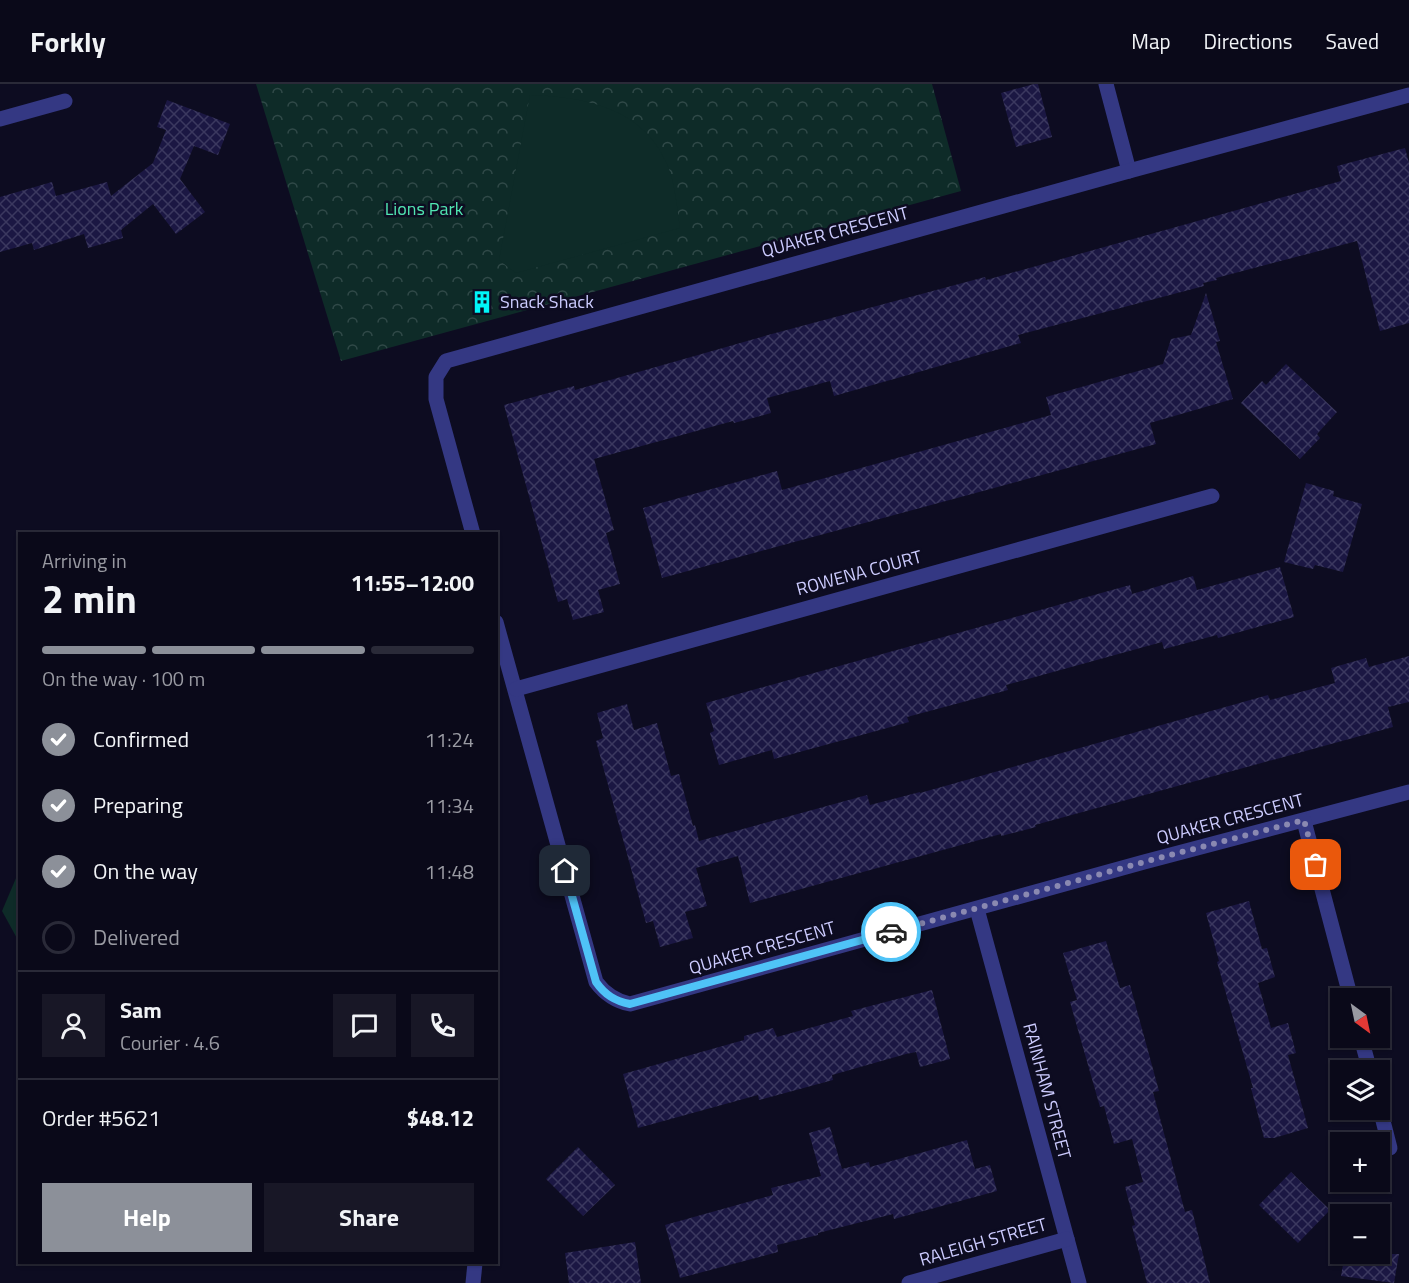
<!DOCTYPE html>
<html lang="en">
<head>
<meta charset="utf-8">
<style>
	body { margin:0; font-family:"Titillium Web",sans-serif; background:#181726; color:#f1f3f6; height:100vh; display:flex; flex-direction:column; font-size:22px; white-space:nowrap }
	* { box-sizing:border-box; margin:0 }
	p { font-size:20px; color:#999aa2 }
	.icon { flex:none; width:33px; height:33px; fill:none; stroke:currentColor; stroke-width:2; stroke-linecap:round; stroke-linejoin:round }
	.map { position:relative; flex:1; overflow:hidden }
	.side { position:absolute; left:18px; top:448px; width:480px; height:732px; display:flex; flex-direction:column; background:#0a0919; border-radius:0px; box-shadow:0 2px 4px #0004,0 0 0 2px #2a2a38 }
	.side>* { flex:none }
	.needle { width:39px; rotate:147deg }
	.controls { position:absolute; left:1330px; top:904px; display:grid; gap:12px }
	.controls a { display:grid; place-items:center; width:60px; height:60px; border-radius:0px; background:#0a0919; box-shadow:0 2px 4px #0004,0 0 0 2px #2a2a38; font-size:30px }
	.pin { position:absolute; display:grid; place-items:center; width:51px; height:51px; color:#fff; margin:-26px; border-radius:12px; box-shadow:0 3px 9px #0006 }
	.courier { position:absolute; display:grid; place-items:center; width:60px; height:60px; margin:-30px; border:4px solid #4fc3f7; border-radius:50%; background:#fff; color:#222; box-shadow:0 2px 8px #0007 }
	.overview em { font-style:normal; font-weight:700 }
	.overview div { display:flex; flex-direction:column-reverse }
	.overview { display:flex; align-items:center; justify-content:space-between; height:102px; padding:0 24px }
	h1 { font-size:39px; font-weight:700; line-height:45px }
	.bar { display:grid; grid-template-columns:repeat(4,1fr); gap:9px 6px; align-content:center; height:72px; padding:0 24px }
	.bar i { height:8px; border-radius:4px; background:#2a2a38 }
	.bar .on { background:#8c9099 }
	.bar p { grid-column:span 4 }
	.line { display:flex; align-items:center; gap:15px; padding:0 24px; border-top:2px solid #2a2a38 }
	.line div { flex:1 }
	.round { display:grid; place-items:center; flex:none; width:63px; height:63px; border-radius:0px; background:#181726 }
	ol { padding:0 24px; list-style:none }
	li { display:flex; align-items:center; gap:18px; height:66px }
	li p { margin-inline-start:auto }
	li .icon { padding:6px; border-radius:50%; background:#8c9099; color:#fff; stroke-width:4 }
	li:last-child { color:#999aa2 }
	li i { width:33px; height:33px; border:3px solid #2a2a38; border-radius:50% }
	.action { display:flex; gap:12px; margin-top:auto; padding:12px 24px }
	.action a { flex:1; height:69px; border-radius:0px; background:#8c9099; color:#fff; font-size:24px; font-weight:700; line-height:69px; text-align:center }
	.action a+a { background:#181726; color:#f1f3f6 }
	header { display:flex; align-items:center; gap:36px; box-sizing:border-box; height:84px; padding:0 30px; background:#0a0919; border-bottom:2px solid #2a2a38 }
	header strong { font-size:28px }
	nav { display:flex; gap:33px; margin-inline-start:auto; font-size:21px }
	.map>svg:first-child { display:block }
	.forest { fill:url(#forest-crowns) }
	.garden { fill:#0e2b28 }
	.building { fill:url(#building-cross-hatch) }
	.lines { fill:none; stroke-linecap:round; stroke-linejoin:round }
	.minor { stroke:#343883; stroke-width:15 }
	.done { stroke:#8a89b1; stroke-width:6; stroke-dasharray:0 10.8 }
	.route { stroke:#4fc3f7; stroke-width:8 }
	.labels { text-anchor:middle; stroke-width:5; stroke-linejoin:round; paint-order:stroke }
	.park-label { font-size:18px; fill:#51e6b2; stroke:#0d0c21 }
	.street-label { font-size:18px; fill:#cdccff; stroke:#0d0c21 }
	.poi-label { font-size:18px; fill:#cdccff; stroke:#0d0c21; text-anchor:start }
</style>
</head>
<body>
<header>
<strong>Forkly</strong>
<nav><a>Map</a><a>Directions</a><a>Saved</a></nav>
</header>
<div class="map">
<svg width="1409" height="1199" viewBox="0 0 1409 1199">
	<defs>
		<pattern id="forest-crowns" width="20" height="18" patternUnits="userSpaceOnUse" patternTransform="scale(1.5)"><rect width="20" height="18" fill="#0e2b28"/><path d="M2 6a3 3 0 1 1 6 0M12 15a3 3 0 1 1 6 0" fill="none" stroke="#304948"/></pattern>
		<pattern id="building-cross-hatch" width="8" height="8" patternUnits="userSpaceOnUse" patternTransform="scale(1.5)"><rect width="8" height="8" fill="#1b1743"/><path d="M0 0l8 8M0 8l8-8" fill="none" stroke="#3b385f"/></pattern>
	</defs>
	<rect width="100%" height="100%" fill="#0d0c21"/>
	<polygon class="forest" points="256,0 932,0 961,107 341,277"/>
	<g class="garden">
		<path d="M530,11c55,2 113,13 137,69 8,19 10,43 13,64l-164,45 -17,-13z"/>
		<polygon points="19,787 19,858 2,827"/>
	</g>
	<g class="building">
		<polygon points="1034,0 1038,0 1052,53 1016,63 1001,9"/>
		<polygon points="167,16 230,40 218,71 194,62 180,95 205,128 176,150 153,120 121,146 123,154 88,164 84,150 34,166 32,159 0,168 0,113 52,98 56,112 107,98 111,112 153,79 166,46 157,43"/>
		<polygon points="1405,64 1409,79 1409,239 1380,247 1357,157 1216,194 1217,196 1203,199 1204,202 1018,251 1021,259 834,312 830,297 767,314 771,329 734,339 733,337 594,375 614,446 606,449 620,500 598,506 604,528 573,536 567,515 558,518 504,321 574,302 575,306 768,251 985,193 986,196 1341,97 1337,82"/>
		<polygon points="1206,209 1220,257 1216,258 1233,315 1150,339 1156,360 662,494 643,424 777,387 782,406 1051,331 1046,313 1163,280 1171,255 1191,251"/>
		<polygon points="1286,280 1337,328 1317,350 1320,354 1300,375 1241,319 1262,297 1266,301"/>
		<polygon points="1306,399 1334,407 1333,412 1362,420 1343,488 1315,481 1313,485 1284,478"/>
		<polygon points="1280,483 1294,533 1218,554 1217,551 1164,565 1162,558 1006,601 1008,606 907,633 909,638 774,675 772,666 719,681 710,649 714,647 706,619 1130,501 1132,510 1193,492 1197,506"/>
		<polygon points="1409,572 1409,618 1388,623 1393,643 1035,741 1036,743 1001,752 1001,750 750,819 738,772 696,784 707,822 685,828 693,854 660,863 653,837 646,839 596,657 603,654 597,629 627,620 634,646 657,639 671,692 679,690 693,742 695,741 699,757 867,711 870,721 920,708 920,709 1268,611 1270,616 1335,599 1331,584 1366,574 1369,583"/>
		<polygon points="1249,817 1262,865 1267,864 1275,893 1258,899 1271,944 1288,939 1296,969 1288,971 1308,1044 1274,1054 1264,1054 1251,1004 1253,1004 1217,878 1219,877 1206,829"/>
		<polygon points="1106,857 1120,904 1130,901 1159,1007 1153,1008 1185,1128 1192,1126 1210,1199 1147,1199 1132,1142 1135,1141 1125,1103 1143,1098 1132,1055 1114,1060 1104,1022 1100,1023 1070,918 1077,916 1063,869"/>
		<polygon points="932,906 950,975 920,983 916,968 906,970 832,991 833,996 759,1016 758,1011 638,1044 623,990 744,956 744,952 773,944 777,953 853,932 851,927"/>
		<polygon points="830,1043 842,1085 869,1078 870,1083 967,1056 975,1085 990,1081 997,1107 894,1135 893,1130 818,1149 818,1151 777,1161 778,1168 680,1194 665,1141 773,1111 771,1104 821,1092 809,1049"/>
		<polygon points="578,1063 615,1101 583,1132 546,1095"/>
		<polygon points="1291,1088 1330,1126 1298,1159 1259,1121"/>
		<polygon points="635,1158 641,1199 569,1199 565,1169"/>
		<polygon points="1345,1170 1399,1170 1394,1199 1341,1192"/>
	</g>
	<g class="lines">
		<g class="minor">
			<polyline points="1106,0 1129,87"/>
			<polyline points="0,35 65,17"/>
			<polyline points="473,450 436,315 436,293 446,277 1129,87 1409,11"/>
			<path d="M496,538l100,360c9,12 19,19 34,22l514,-142 265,-70"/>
			<polyline points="516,605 1212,412"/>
			<polyline points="1304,737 1351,915"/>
			<polyline points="977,825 1079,1199"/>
			<polyline points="1361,954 1370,987"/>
			<polyline points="1380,1025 1390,1064"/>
			<polyline points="473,1199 475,1179"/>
			<polyline points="909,1199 1067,1155"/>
		</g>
	</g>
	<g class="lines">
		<polyline class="done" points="891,848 1144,778 1304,736 1316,781"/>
		<path class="route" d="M565,787l31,111c9,13 19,19 34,22l261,-72"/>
	</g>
	<defs>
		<g id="building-bare" transform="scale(1.8)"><path d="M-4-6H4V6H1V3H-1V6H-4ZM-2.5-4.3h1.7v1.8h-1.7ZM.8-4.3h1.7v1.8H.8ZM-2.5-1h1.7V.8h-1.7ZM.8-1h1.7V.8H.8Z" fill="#00f5f7" stroke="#0d0c21" stroke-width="2.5" paint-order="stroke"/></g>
	</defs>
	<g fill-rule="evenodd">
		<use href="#building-bare" x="482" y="218"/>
	</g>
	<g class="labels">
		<g class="park-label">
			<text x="424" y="131">Lions Park</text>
		</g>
		<g class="street-label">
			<text transform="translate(835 148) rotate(-15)" y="6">QUAKER CRESCENT</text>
			<text transform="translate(859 489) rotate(-15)" y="6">ROWENA COURT</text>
			<text transform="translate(1230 735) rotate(-15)" y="6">QUAKER CRESCENT</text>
			<text transform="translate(762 864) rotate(-16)" y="6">QUAKER CRESCENT</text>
			<text transform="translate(1047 1007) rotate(75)" y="6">RAINHAM STREET</text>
			<text transform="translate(983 1158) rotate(-16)" y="6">RALEIGH STREET</text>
		</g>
		<g class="poi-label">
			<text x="500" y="224">Snack Shack</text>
		</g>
	</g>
</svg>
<div class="controls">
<a><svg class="needle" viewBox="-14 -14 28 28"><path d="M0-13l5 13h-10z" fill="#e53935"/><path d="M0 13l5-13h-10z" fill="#999aa2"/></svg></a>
<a><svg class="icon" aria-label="layers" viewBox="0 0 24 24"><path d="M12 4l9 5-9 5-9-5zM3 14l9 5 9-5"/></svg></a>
<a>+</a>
<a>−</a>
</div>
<div class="pin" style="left:1316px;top:781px;background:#ea580c"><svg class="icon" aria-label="bag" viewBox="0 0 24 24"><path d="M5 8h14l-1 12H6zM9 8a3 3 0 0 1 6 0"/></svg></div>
<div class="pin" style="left:565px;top:787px;background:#1f2937"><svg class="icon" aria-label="home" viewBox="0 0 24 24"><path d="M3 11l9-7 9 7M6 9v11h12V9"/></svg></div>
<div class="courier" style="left:891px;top:848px"><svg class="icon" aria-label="car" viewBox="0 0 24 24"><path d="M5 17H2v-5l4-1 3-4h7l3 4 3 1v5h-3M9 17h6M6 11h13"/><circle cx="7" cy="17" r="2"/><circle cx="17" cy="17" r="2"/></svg></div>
<section class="side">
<div class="overview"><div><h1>2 min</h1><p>Arriving in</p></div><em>11:55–12:00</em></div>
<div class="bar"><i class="on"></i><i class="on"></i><i class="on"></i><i></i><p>On the way · 100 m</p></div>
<ol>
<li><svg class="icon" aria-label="check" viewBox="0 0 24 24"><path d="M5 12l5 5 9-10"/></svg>Confirmed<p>11:24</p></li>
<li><svg class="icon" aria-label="check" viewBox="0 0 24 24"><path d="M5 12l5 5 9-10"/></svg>Preparing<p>11:34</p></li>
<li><svg class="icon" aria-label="check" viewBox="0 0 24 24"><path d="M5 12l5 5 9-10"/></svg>On the way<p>11:48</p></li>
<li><i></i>Delivered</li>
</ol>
<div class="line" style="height:108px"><a class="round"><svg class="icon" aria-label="person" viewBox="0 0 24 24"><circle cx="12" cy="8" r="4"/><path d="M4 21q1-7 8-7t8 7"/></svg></a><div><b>Sam</b><p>Courier · 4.6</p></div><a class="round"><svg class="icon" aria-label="chat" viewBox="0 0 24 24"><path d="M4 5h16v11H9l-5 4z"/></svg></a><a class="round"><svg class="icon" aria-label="phone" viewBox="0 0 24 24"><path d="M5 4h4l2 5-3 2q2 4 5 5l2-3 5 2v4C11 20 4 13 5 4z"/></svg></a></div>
<div class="line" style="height:78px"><div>Order #5621</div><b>$48.12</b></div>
<div class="action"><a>Help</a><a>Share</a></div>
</section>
</div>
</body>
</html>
